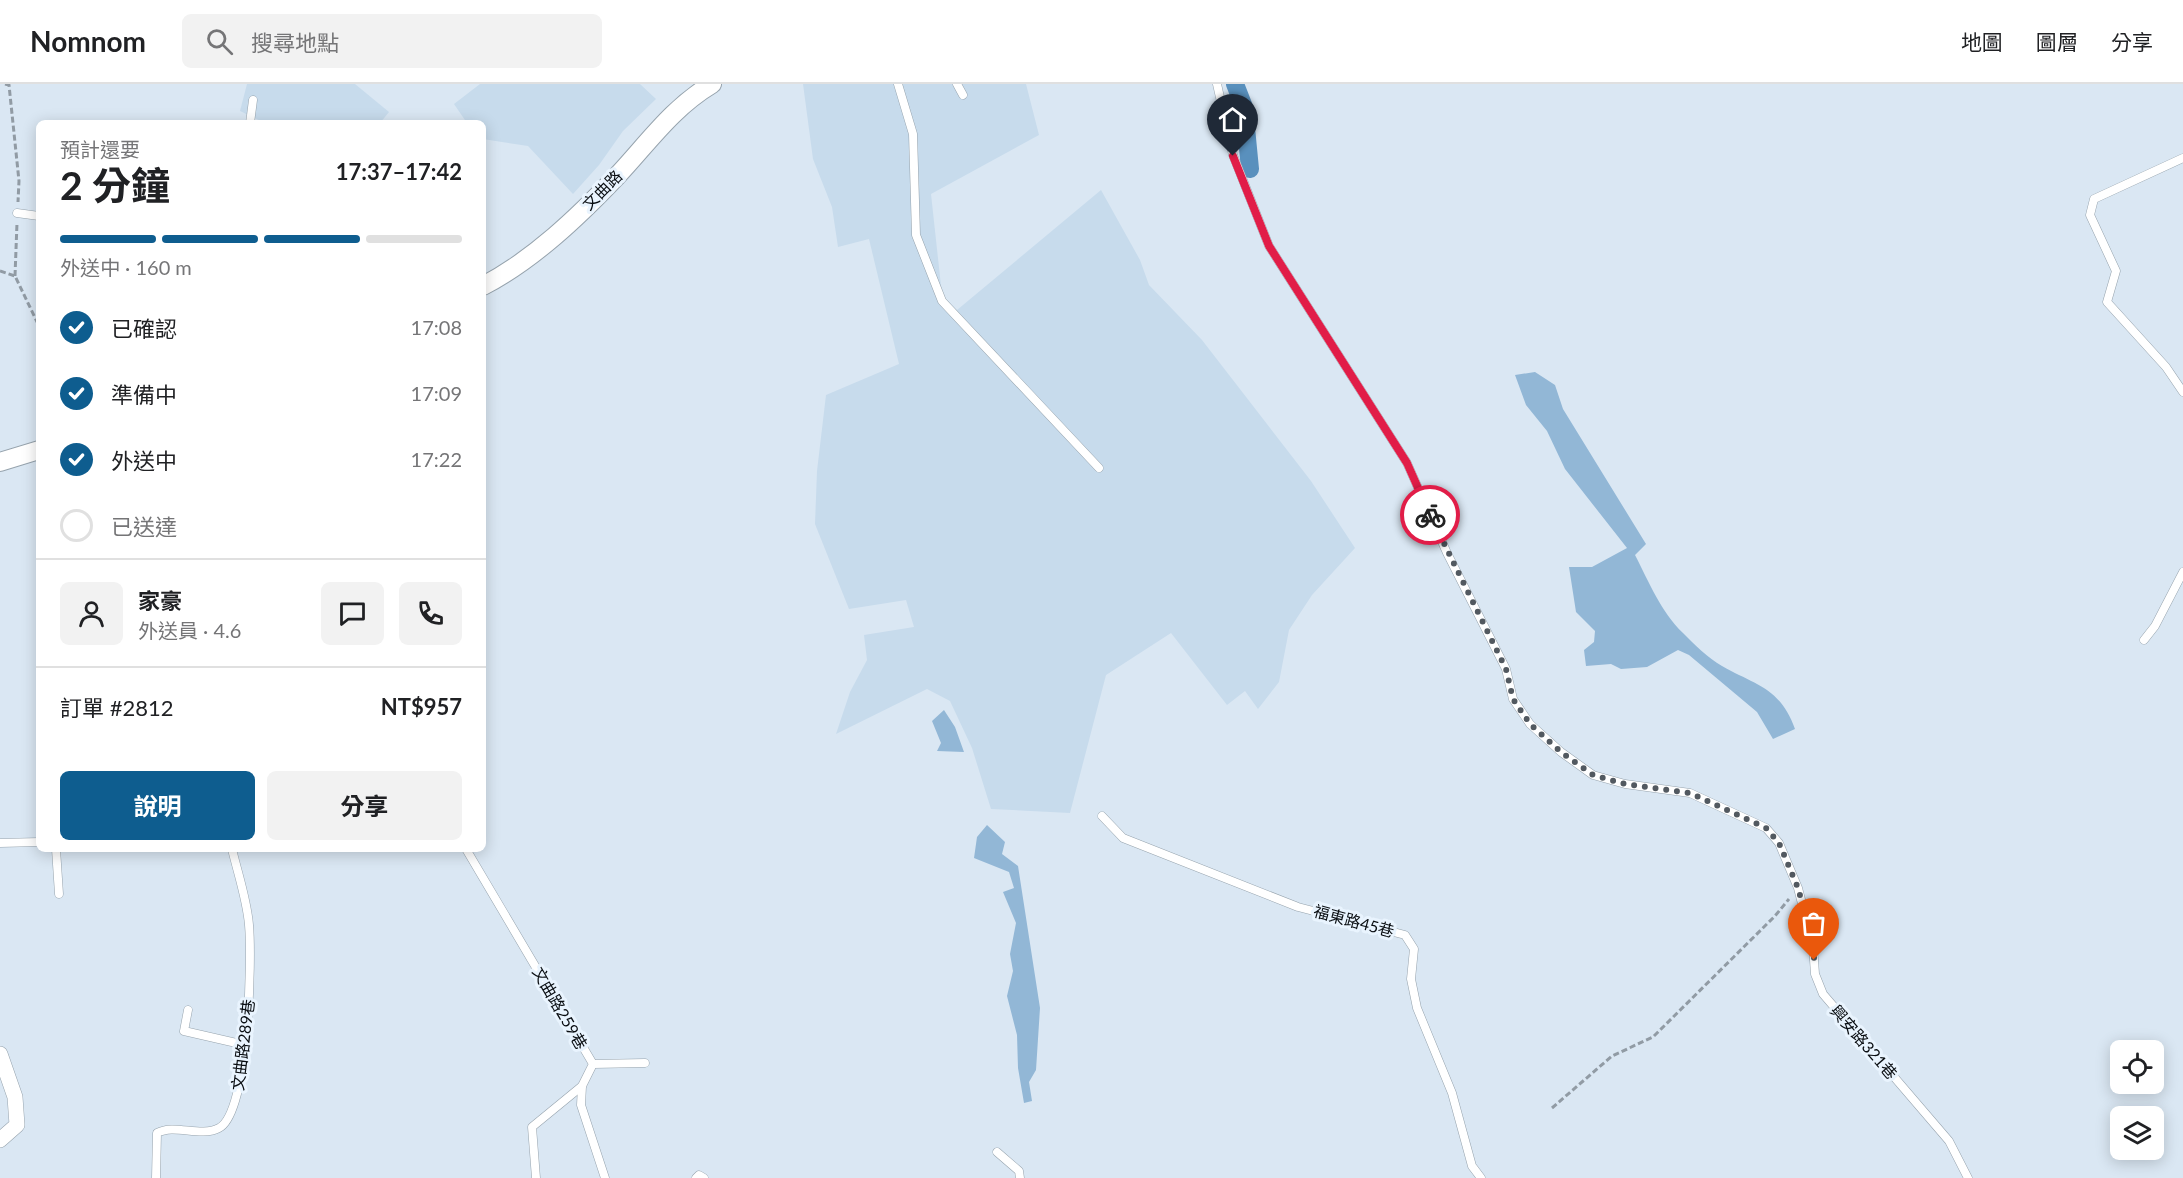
<!DOCTYPE html>
<html lang="zh-TW">
<head>
<meta charset="utf-8">
<style>
	body { margin:0; font-family:Lato,"Noto Sans TC",sans-serif; background:#f2f2f2; color:#202124; height:100vh; display:flex; flex-direction:column; font-size:22px; white-space:nowrap }
	* { box-sizing:border-box; margin:0 }
	p { font-size:20px; color:#757577 }
	.icon { flex:none; width:33px; height:33px; fill:none; stroke:currentColor; stroke-width:2; stroke-linecap:round; stroke-linejoin:round }
	.map { position:relative; flex:1; overflow:hidden }
	.panel { position:absolute; left:36px; top:36px; width:450px; height:732px; display:flex; flex-direction:column; background:#fff; border-radius:9px; box-shadow:0 3px 15px #0003 }
	.panel>* { flex:none }
	.tools { position:absolute; left:2110px; top:956px; display:grid; gap:12px }
	.tools a { display:grid; place-items:center; width:54px; height:54px; border-radius:9px; background:#fff; box-shadow:0 3px 15px #0003; font-size:30px }
	.pin { position:absolute; display:grid; place-items:center; width:51px; height:51px; color:#fff; margin:-62px -26px; border-radius:50% 50% 50% 0; rotate:-45deg; box-shadow:0 0 6px #0007 }
	.pin .icon { rotate:45deg }
	.courier { position:absolute; display:grid; place-items:center; width:60px; height:60px; margin:-30px; border:4px solid #e11d48; border-radius:50%; background:#fff; color:#222; box-shadow:0 2px 8px #0007 }
	.summary em { font-style:normal; font-weight:700 }
	.summary div { display:flex; flex-direction:column-reverse }
	.summary { display:flex; align-items:center; justify-content:space-between; height:102px; padding:0 24px }
	h1 { font-size:39px; font-weight:700; line-height:45px }
	.bar { display:grid; grid-template-columns:repeat(4,1fr); gap:9px 6px; align-content:center; height:72px; padding:0 24px }
	.bar i { height:8px; border-radius:4px; background:#e0e0e0 }
	.bar .selected { background:#0e5d8f }
	.bar p { grid-column:span 4 }
	.line { display:flex; align-items:center; gap:15px; padding:0 24px; border-top:2px solid #e0e0e0 }
	.line div { flex:1 }
	.round { display:grid; place-items:center; flex:none; width:63px; height:63px; border-radius:9px; background:#f2f2f2 }
	ol { padding:0 24px; list-style:none }
	li { display:flex; align-items:center; gap:18px; height:66px }
	li p { margin-inline-start:auto }
	li .icon { padding:6px; border-radius:50%; background:#0e5d8f; color:#fff; stroke-width:4 }
	li:last-child { color:#757577 }
	li i { width:33px; height:33px; border:3px solid #e0e0e0; border-radius:50% }
	.primary-button { display:flex; gap:12px; margin-top:auto; padding:12px 24px }
	.primary-button a { flex:1; height:69px; border-radius:9px; background:#0e5d8f; color:#fff; font-size:24px; font-weight:700; line-height:69px; text-align:center }
	.primary-button a+a { background:#f2f2f2; color:#202124 }
	header { display:flex; align-items:center; gap:36px; box-sizing:border-box; height:84px; padding:0 30px; background:#fff; border-bottom:2px solid #e0e0e0 }
	header strong { font-size:28px }
	nav { display:flex; gap:33px; margin-inline-start:auto; font-size:21px }
	.search { width:420px; height:54px; background:#f2f2f2; display:flex; align-items:center; gap:15px; box-sizing:border-box; padding:0 21px; border-radius:9px; color:#757577; font-size:22px }
	.map>svg:first-child { display:block }
	.built { fill:#c7dbec }
	.green { fill:#92b7d6 }
	.lines { fill:none; stroke-linecap:round; stroke-linejoin:round }
	.canal { stroke:#5990bd; stroke-width:18 }
	.service-casing { stroke:#96a3ad; stroke-width:9 }
	.minor-casing { stroke:#96a3ad; stroke-width:16 }
	.tertiary-casing { stroke:#96a3ad; stroke-width:20 }
	.path { stroke:#919ba4; stroke-width:3; stroke-dasharray:6 3; stroke-linecap:butt }
	.service { stroke:#fff; stroke-width:8 }
	.minor { stroke:#fff; stroke-width:15 }
	.tertiary { stroke:#fff; stroke-width:18 }
	.done { stroke:#525960; stroke-width:6; stroke-dasharray:0 10.8 }
	.route { stroke:#e11d48; stroke-width:8 }
	.labels { text-anchor:middle; stroke-width:6; stroke-linejoin:round; paint-order:stroke }
	.street-label { font-size:16px; fill:#090d11; stroke:#e9f4fe }
</style>
</head>
<body>
<header>
<strong>Nomnom</strong>
<div class="search"><svg class="icon" aria-label="search" viewBox="0 0 24 24"><circle cx="10" cy="10" r="6"/><path d="M15 15l6 6"/></svg>搜尋地點</div>
<nav><a>地圖</a><a>圖層</a><a>分享</a></nav>
</header>
<div class="map">
<svg width="2183" height="1094" viewBox="0 0 2183 1094">
	<rect width="100%" height="100%" fill="#dae7f3"/>
	<g class="built">
		<polygon points="247,0 355,0 389,28 380,39 265,39 240,27"/>
		<polygon points="480,0 640,0 656,15 623,47 599,81 573,110 528,62 483,55 483,39 467,39 454,20"/>
		<polygon points="803,0 1026,0 1039,51 931,110 942,211 957,226 1101,106 1140,176 1149,201 1202,256 1311,397 1355,464 1312,511 1289,546 1279,598 1258,625 1245,607 1227,621 1171,549 1106,591 1070,729 991,725 972,664 950,617 927,605 836,650 850,608 867,576 864,551 914,543 906,516 849,525 815,440 817,387 826,311 899,280 869,155 838,163 832,123 813,75"/>
	</g>
	<g class="green">
		<path d="M1535,288l20,13 8,24 83,135 -11,11c14,27 26,57 48,78 11,11 25,25 39,33 33,19 58,21 73,63l-22,10 -16,-27 -68,-57 -11,-5 -31,17 -26,2 -10,-5 -25,2 -2,-16 10,-8 1,-11 -19,-19 -7,-45h23l35,-19 -62,-79 -18,-38 -21,-26 -11,-30z"/>
		<polygon points="944,626 955,643 964,668 937,667 941,659 932,637"/>
		<polygon points="987,741 1005,758 1002,770 1018,782 1040,924 1036,986 1029,998 1032,1017 1024,1019 1018,984 1017,951 1007,912 1013,887 1010,870 1016,839 1003,808 1014,804 1009,788 974,774 977,753"/>
	</g>
	<g class="lines">
		<polyline class="canal" points="1235,0 1244,23 1250,85"/>
		<g class="service-casing">
			<g id="service">
				<polyline points="898,0 913,50 916,151 942,217 1099,384"/>
				<polyline points="957,0 963,11"/>
				<polyline points="1217,0 1233,71 1269,162 1407,379 1447,469 1506,585 1513,615 1530,640 1561,668 1593,691 1625,700 1690,709 1766,744 1779,759 1798,804 1813,862 1815,890 1823,910 1949,1057 1968,1094"/>
				<polyline points="250,39 253,16"/>
				<polyline points="2183,74 2094,115 2090,131 2116,187 2107,218 2166,283 2183,308"/>
				<polyline points="17,129 39,132"/>
				<polyline points="2144,556 2155,542 2183,488"/>
				<polyline points="1102,732 1123,754 1298,823 1405,851 1414,865 1411,895 1417,924 1452,1009 1472,1082 1481,1094"/>
				<polyline points="0,759 39,758"/>
				<polyline points="56,765 59,810"/>
				<polyline points="466,765 593,980 582,1002 581,1021 605,1094"/>
				<polyline points="188,926 184,947 245,961"/>
				<polyline points="593,980 645,979"/>
				<polyline points="997,1068 1019,1087 1020,1094"/>
				<path d="M156,1094l1,-45c18,-10 43,5 62,-5 30,-15 33,-170 30,-203 -2,-25 -11,-51 -17,-76"/>
				<polyline points="536,1094 532,1043 582,1002"/>
				<polyline points="696,1094 699,1091 704,1094"/>
			</g>
		</g>
		<g class="minor-casing">
			<polyline id="minor" points="0,970 15,1013 17,1041 0,1056"/>
		</g>
		<g class="tertiary-casing">
			<g id="tertiary">
				<path d="M483,202c50,-26 95,-69 134,-110 31,-33 55,-68 95,-92"/>
				<polyline points="0,378 39,366"/>
			</g>
		</g>
		<g class="path">
			<polyline points="5,0 9,1 19,97 18,118"/>
			<polyline points="0,187 15,192 39,242"/>
			<polyline points="15,192 17,139"/>
			<polyline points="1552,1024 1612,972 1653,953 1775,832 1789,815"/>
		</g>
		<use href="#service" class="service"/>
		<use href="#minor" class="minor"/>
		<use href="#tertiary" class="tertiary"/>
	</g>
	<g class="lines">
		<polyline class="done" points="1430,431 1506,585 1513,615 1530,640 1561,668 1593,691 1625,700 1690,709 1766,744 1779,759 1798,804 1814,862 1814,876"/>
		<polyline class="route" points="1233,72 1269,162 1407,379 1430,431"/>
	</g>
	<g class="labels">
		<g class="street-label">
			<text transform="translate(602 106) rotate(-45)" y="6">文曲路</text>
			<text transform="translate(1354 837) rotate(15)" y="6">福東路45巷</text>
			<text transform="translate(560 924) rotate(60)" y="6">文曲路259巷</text>
			<text transform="translate(1864 958) rotate(49)" y="6">興安路321巷</text>
			<text transform="translate(243 961) rotate(-83)" y="6">文曲路289巷</text>
		</g>
	</g>
</svg>
<div class="tools">
<a><svg class="icon" aria-label="locate" viewBox="0 0 24 24"><circle cx="12" cy="12" r="6"/><path d="M12 2v4M12 18v4M2 12h4M18 12h4"/></svg></a>
<a><svg class="icon" aria-label="layers" viewBox="0 0 24 24"><path d="M12 4l9 5-9 5-9-5zM3 14l9 5 9-5"/></svg></a>
</div>
<div class="pin" style="left:1814px;top:876px;background:#ea580c"><svg class="icon" aria-label="bag" viewBox="0 0 24 24"><path d="M5 8h14l-1 12H6zM9 8a3 3 0 0 1 6 0"/></svg></div>
<div class="pin" style="left:1233px;top:72px;background:#1f2937"><svg class="icon" aria-label="home" viewBox="0 0 24 24"><path d="M3 11l9-7 9 7M6 9v11h12V9"/></svg></div>
<div class="courier" style="left:1430px;top:431px"><svg class="icon" aria-label="bike" viewBox="0 0 24 24"><circle cx="6" cy="16" r="4"/><circle cx="18" cy="16" r="4"/><path d="M6 16l4-8h5l3 8M10 8l3 8H6M13 5h3"/></svg></div>
<section class="panel">
<div class="summary"><div><h1>2 分鐘</h1><p>預計還要</p></div><em>17:37–17:42</em></div>
<div class="bar"><i class="selected"></i><i class="selected"></i><i class="selected"></i><i></i><p>外送中 · 160 m</p></div>
<ol>
<li><svg class="icon" aria-label="check" viewBox="0 0 24 24"><path d="M5 12l5 5 9-10"/></svg>已確認<p>17:08</p></li>
<li><svg class="icon" aria-label="check" viewBox="0 0 24 24"><path d="M5 12l5 5 9-10"/></svg>準備中<p>17:09</p></li>
<li><svg class="icon" aria-label="check" viewBox="0 0 24 24"><path d="M5 12l5 5 9-10"/></svg>外送中<p>17:22</p></li>
<li><i></i>已送達</li>
</ol>
<div class="line" style="height:108px"><a class="round"><svg class="icon" aria-label="person" viewBox="0 0 24 24"><circle cx="12" cy="8" r="4"/><path d="M4 21q1-7 8-7t8 7"/></svg></a><div><b>家豪</b><p>外送員 · 4.6</p></div><a class="round"><svg class="icon" aria-label="chat" viewBox="0 0 24 24"><path d="M4 5h16v11H9l-5 4z"/></svg></a><a class="round"><svg class="icon" aria-label="phone" viewBox="0 0 24 24"><path d="M5 4h4l2 5-3 2q2 4 5 5l2-3 5 2v4C11 20 4 13 5 4z"/></svg></a></div>
<div class="line" style="height:78px"><div>訂單 #2812</div><b>NT$957</b></div>
<div class="primary-button"><a>說明</a><a>分享</a></div>
</section>
</div>
</body>
</html>
